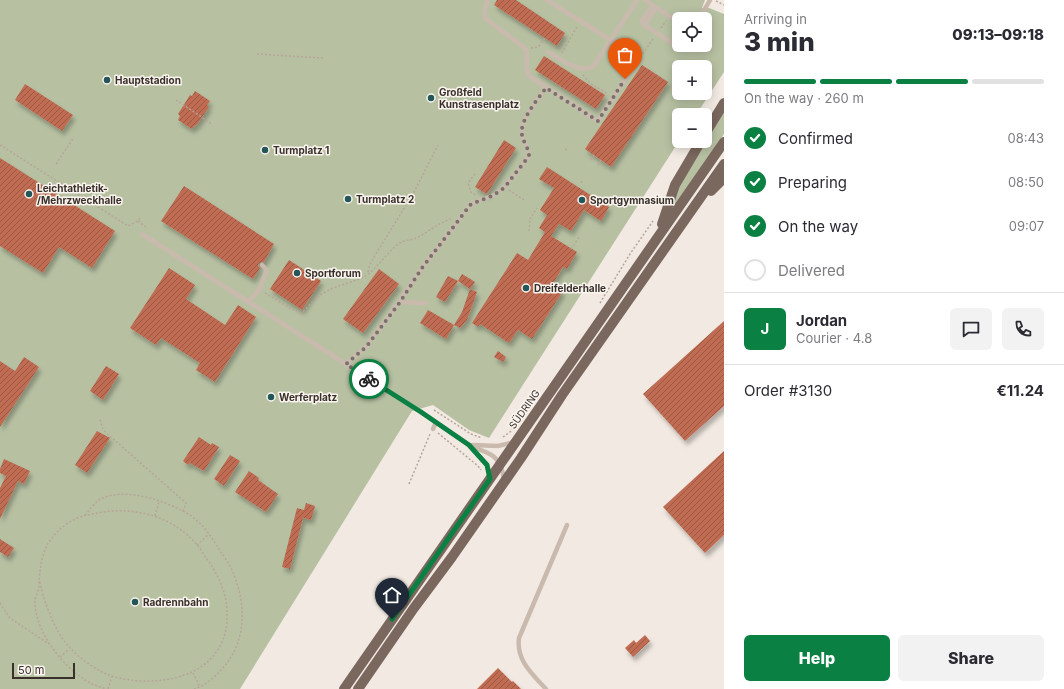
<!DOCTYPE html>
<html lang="en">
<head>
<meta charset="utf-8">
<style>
	body { margin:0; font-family:Inter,sans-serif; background:#f2f2f3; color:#2b2b33; height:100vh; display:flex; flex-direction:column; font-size:15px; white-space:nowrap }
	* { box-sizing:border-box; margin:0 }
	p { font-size:13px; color:#7c7c81 }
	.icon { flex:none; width:22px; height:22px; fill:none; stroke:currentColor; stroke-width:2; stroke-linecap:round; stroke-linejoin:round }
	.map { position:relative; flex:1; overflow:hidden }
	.drawer { display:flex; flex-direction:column; background:#fff; width:340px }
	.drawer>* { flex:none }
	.buttons { position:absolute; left:672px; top:12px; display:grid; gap:8px }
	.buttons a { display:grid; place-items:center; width:40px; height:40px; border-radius:6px; background:#fff; box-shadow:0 2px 10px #0003; font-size:20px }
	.scale { position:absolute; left:12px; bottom:10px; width:63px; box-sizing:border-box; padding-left:4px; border:2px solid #39302c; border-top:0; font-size:11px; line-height:14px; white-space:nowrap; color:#39302c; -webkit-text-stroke:3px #faf4ee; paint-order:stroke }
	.pin { position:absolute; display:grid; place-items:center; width:34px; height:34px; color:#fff; margin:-41px -17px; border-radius:50% 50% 50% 0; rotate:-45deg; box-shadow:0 0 4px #0007 }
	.pin .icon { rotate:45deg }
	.courier { position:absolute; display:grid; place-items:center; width:40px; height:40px; margin:-20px; border:3px solid #0b8043; border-radius:50%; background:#fff; color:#222; box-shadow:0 1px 5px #0007 }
	.summary em { font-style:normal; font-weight:800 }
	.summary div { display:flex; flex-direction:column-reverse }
	.summary { display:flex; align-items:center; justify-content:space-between; height:68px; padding:0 20px }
	h1 { font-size:26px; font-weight:800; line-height:30px }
	.bar { display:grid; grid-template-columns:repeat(4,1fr); gap:6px 4px; align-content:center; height:48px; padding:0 20px }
	.bar i { height:5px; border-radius:3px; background:#e1e1e2 }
	.bar .current { background:#0b8043 }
	.bar p { grid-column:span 4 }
	.line { display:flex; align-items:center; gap:10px; padding:0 20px; border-top:1px solid #e1e1e2 }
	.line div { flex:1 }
	.round { display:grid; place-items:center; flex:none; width:42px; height:42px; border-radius:6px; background:#f2f2f3 }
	ol { padding:0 20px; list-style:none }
	li { display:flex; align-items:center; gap:12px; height:44px }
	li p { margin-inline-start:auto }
	li .icon { padding:4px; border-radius:50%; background:#0b8043; color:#fff; stroke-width:4 }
	li:last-child { color:#7c7c81 }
	li i { width:22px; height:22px; border:2px solid #e1e1e2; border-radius:50% }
	.action { display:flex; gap:8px; margin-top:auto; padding:8px 20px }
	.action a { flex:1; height:46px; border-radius:6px; background:#0b8043; color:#fff; font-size:16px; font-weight:800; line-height:46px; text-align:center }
	.action a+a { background:#f2f2f3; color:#2b2b33 }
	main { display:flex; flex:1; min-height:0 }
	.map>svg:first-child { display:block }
	.green { fill:#b7c1a2; fill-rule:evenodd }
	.building { fill:url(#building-hatch); filter:url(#shadow) }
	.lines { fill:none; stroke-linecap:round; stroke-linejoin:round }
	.path { stroke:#b6a498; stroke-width:1.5; stroke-dasharray:2 2; stroke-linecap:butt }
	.lane { stroke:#cabaae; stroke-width:4.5 }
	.primary { stroke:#7a675e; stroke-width:10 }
	.done { stroke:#7a716c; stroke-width:4; stroke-dasharray:0 7.2 }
	.route { stroke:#0b8043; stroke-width:5 }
	.poi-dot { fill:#235659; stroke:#faf4ee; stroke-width:1.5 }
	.labels { text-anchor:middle; stroke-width:3; stroke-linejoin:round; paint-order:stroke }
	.poi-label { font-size:10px; font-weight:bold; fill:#39302c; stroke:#faf4ee; text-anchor:start }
	.street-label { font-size:10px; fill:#39302c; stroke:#faf4ee }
</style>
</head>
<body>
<main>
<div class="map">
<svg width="724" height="689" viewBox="0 0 724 689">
	<defs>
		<pattern id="building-hatch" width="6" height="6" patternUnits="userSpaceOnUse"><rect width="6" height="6" fill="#bf6c53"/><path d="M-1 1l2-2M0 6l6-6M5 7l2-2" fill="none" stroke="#9c5945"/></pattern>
		<filter id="shadow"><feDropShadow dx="2.5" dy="4.5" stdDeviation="2" flood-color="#0004"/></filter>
	</defs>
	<rect width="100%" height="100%" fill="#f2eae2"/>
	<g class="green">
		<path d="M0,0h705l-3,8h7l15,6v58l-28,43h-17v26l-190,297 -20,-8 -36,-25 -21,6 -172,278h-240zM679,19h26v26h-26zM679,67h26v26h-26z"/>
		<polygon points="724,110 724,134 675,204 673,204 677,189"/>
	</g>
	<g class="building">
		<polygon points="497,0 516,0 565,33 557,46 494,5"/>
		<polygon points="544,56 605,95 596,109 535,70"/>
		<polygon points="642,65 668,82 611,167 585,149"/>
		<polygon points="25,84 73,115 62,131 15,100"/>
		<polygon points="195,91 210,101 207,105 209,107 196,126 195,125 192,129 178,120 180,116 178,114 190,95 192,96"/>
		<polygon points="504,140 516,148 487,194 475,187"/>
		<polygon points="0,158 115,231 92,268 59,247 43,273 0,246"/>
		<polygon points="547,167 609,207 601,221 584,210 571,231 559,224 551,236 577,252 567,269 563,267 552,285 563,291 532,339 518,330 509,343 480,324 478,327 472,323 517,253 528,260 545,232 539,228 547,215 540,210 554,188 539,179"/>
		<polygon points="184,186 274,244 264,262 259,263 258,266 260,268 253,279 161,221"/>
		<polygon points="289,260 321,281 302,310 270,289"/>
		<polygon points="169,268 195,285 186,299 225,325 238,305 256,317 215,382 196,370 200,363 161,338 156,345 130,328"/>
		<polygon points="379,269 399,284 363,333 343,319"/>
		<polygon points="462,274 475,282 470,289 458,281"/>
		<polygon points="448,276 458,281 445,302 436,297"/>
		<polygon points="470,289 477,292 467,320 460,328 454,325 462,312"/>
		<polygon points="428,310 454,325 446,339 420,323"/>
		<polygon points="724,321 724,406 685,441 643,394"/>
		<polygon points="498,351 506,357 503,362 494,357"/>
		<polygon points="24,357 39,367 0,427 0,361 15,371"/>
		<polygon points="106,366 119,374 103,400 90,391"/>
		<polygon points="97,431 110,438 87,473 75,465"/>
		<polygon points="199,437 211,445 212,443 219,447 204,471 190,463 188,465 183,461"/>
		<polygon points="724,451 724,535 705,553 663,507"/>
		<polygon points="230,455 240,461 224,486 214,479"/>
		<polygon points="4,459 30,471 24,484 18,481 0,519 0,488 6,476 0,473 0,469"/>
		<polygon points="249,471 259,478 258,480 278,494 266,512 235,492"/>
		<polygon points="306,503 315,506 311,520 303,518 290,569 282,567 297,508 304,510"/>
		<polygon points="0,539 14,548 8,557 0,552"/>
		<polygon points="645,635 650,641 633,657 625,648 634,640 636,643"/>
		<polygon points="498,668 512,682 513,681 521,689 477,689"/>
	</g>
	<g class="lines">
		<g class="path">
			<polyline points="716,1 724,5"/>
			<polyline points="661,28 666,21"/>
			<polyline points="531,48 538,47 545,38"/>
			<polyline points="562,53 577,27"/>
			<polyline points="257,54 323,58"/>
			<polyline points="638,60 653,39"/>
			<polyline points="583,75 590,83 608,94"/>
			<polyline points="176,100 212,124"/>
			<polyline points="0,145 128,226 138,221 140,218"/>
			<polyline points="565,149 568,151"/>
			<polyline points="591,160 594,155"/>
			<polyline points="56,164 74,137"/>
			<polyline points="598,165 601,160"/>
			<polyline points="475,174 468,183 471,192 475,195"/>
			<polyline points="581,183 582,181"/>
			<polyline points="509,190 524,200"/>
			<polyline points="138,221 146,227"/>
			<polyline points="529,231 530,219 537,208"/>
			<polyline points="571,249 580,236"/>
			<polyline points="368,272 370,264 374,257 414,192 438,145"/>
			<path d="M265,293l25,15 12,5c10,-11 19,-21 34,-26 10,-4 22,-6 31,-12 12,-9 20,-22 31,-31 7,-5 14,-3 20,-7 12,-6 20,-14 33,-18"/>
			<polyline points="600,303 630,254 653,221"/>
			<polyline points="434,410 471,434 482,438"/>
			<polyline points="438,433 478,466 481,470"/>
			<polyline points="503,437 510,432 521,416"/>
			<polyline points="409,484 430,434"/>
			<path d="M183,511c17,9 28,24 37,40 6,8 12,17 15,27 12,31 10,67 -14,92 -7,8 -17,16 -27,19"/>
			<path d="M85,515c5,-5 11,-15 18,-17 23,-10 59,2 80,13l3,-8 -83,-73 -3,-11"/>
			<polyline points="155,516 159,501"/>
			<polyline points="197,545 209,534"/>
			<path d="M39,578c4,21 16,56 32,71 13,13 30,25 48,29 49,11 111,-6 108,-66 0,-17 -8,-36 -18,-50 -4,-5 -7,-12 -12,-17 -22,-27 -59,-38 -93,-33 -15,2 -29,5 -40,14 -21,16 -24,35 -25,60 0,6 -5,11 -4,17 1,31 30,67 57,81 4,2 9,3 14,5"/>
			<polyline points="0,603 10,618 49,644"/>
			<polyline points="60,657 69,649"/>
			<polyline points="193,673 200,687"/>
			<polyline points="108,689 112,676"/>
		</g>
		<g class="lane">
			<path d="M488,0c-3,7 -5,12 -2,19l40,30c3,9 -2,19 3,27l69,45 33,-51 2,-8 -11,-15 -75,-47"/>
			<polyline points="645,0 679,23"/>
			<polyline points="652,6 642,20 643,24 680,48"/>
			<polyline points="699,19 710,0"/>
			<polyline points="645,25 656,8"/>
			<path d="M548,52c13,7 29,21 45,15l44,-67"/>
			<polyline points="142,234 421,412 469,445 487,465 490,477"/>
			<polyline points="248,302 259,290 267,270 262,265"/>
			<polyline points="399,302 426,303"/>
			<path d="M346,364l20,-17 33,-45 23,-34 49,-64 21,-8 12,-8 25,-32c0,-8 -6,-14 -7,-21 -3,-14 16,-36 24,-47"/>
			<polyline points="433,429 436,422"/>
			<polyline points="472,445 498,446 514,442"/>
			<path d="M470,446c21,7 31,10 34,34"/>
			<path d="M546,689c-14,-15 -30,-29 -27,-51l48,-113"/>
		</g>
		<g class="primary">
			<polyline points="705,134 724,103"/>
			<polyline points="711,191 724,178"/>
			<polyline points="662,224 675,185 701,141"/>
			<polyline points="344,689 724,142"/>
			<polyline points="358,689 414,608 452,557 521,458 562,395 724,164"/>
		</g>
	</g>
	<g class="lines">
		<path class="done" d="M369,379l-23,-15 20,-17 34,-45 22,-34 49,-64 21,-8 12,-8 25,-32c0,-8 -6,-14 -7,-21 -3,-14 16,-36 24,-47l52,33 27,-42"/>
		<polyline class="route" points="369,379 421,412 469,445 487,465 490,479 392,619"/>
	</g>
	<g class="poi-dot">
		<circle cx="107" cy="80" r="4"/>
		<circle cx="431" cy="98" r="4"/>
		<circle cx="265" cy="150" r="4"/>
		<circle cx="29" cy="194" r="4"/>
		<circle cx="348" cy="199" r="4"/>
		<circle cx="582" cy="200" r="4"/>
		<circle cx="297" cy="273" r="4"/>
		<circle cx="526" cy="288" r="4"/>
		<circle cx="271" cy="397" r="4"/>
		<circle cx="135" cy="602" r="4"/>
	</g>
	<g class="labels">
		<g class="poi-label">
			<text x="115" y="84">Hauptstadion</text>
			<text x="439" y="96">Großfeld<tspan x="439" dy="12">Kunstrasenplatz</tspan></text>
			<text x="273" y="154">Turmplatz 1</text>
			<text x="37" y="192">Leichtathletik-<tspan x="37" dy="12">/Mehrzweckhalle</tspan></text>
			<text x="356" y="203">Turmplatz 2</text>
			<text x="590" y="204">Sportgymnasium</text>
			<text x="305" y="277">Sportforum</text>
			<text x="534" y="292">Dreifelderhalle</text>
			<text x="279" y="401">Werferplatz</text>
			<text x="143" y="606">Radrennbahn</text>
		</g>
		<g class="street-label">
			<text transform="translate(524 409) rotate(-55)" y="4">SÜDRING</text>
		</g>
	</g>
</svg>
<div class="buttons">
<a><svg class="icon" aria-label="locate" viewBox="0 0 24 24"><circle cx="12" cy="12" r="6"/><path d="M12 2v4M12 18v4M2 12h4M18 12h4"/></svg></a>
<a>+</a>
<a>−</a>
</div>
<div class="scale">50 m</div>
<div class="pin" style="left:625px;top:79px;background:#ea580c"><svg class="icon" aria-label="bag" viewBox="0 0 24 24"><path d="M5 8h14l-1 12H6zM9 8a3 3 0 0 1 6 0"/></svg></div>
<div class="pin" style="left:392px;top:619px;background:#1f2937"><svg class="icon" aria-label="home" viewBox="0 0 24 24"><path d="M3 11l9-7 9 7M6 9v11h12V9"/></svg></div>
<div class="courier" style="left:369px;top:379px"><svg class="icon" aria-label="bike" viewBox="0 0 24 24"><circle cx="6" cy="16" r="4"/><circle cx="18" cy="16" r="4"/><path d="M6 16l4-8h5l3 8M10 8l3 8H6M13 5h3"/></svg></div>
</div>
<section class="drawer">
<div class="summary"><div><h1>3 min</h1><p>Arriving in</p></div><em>09:13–09:18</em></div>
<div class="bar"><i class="current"></i><i class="current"></i><i class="current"></i><i></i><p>On the way · 260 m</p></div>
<ol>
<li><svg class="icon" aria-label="check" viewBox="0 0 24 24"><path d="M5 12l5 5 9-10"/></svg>Confirmed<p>08:43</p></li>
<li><svg class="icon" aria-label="check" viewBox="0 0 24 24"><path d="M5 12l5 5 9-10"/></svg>Preparing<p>08:50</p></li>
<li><svg class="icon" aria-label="check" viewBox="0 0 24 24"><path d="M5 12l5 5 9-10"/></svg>On the way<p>09:07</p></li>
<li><i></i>Delivered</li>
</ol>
<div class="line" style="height:72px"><b class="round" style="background:#0b8043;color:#fff">J</b><div><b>Jordan</b><p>Courier · 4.8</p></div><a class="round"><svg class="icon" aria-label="chat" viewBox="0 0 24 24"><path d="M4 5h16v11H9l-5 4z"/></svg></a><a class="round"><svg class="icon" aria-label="phone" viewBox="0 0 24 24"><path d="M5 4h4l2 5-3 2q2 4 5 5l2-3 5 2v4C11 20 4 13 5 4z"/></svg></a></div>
<div class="line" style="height:52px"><div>Order #3130</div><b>€11.24</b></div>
<div class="action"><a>Help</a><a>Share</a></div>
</section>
</main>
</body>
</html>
